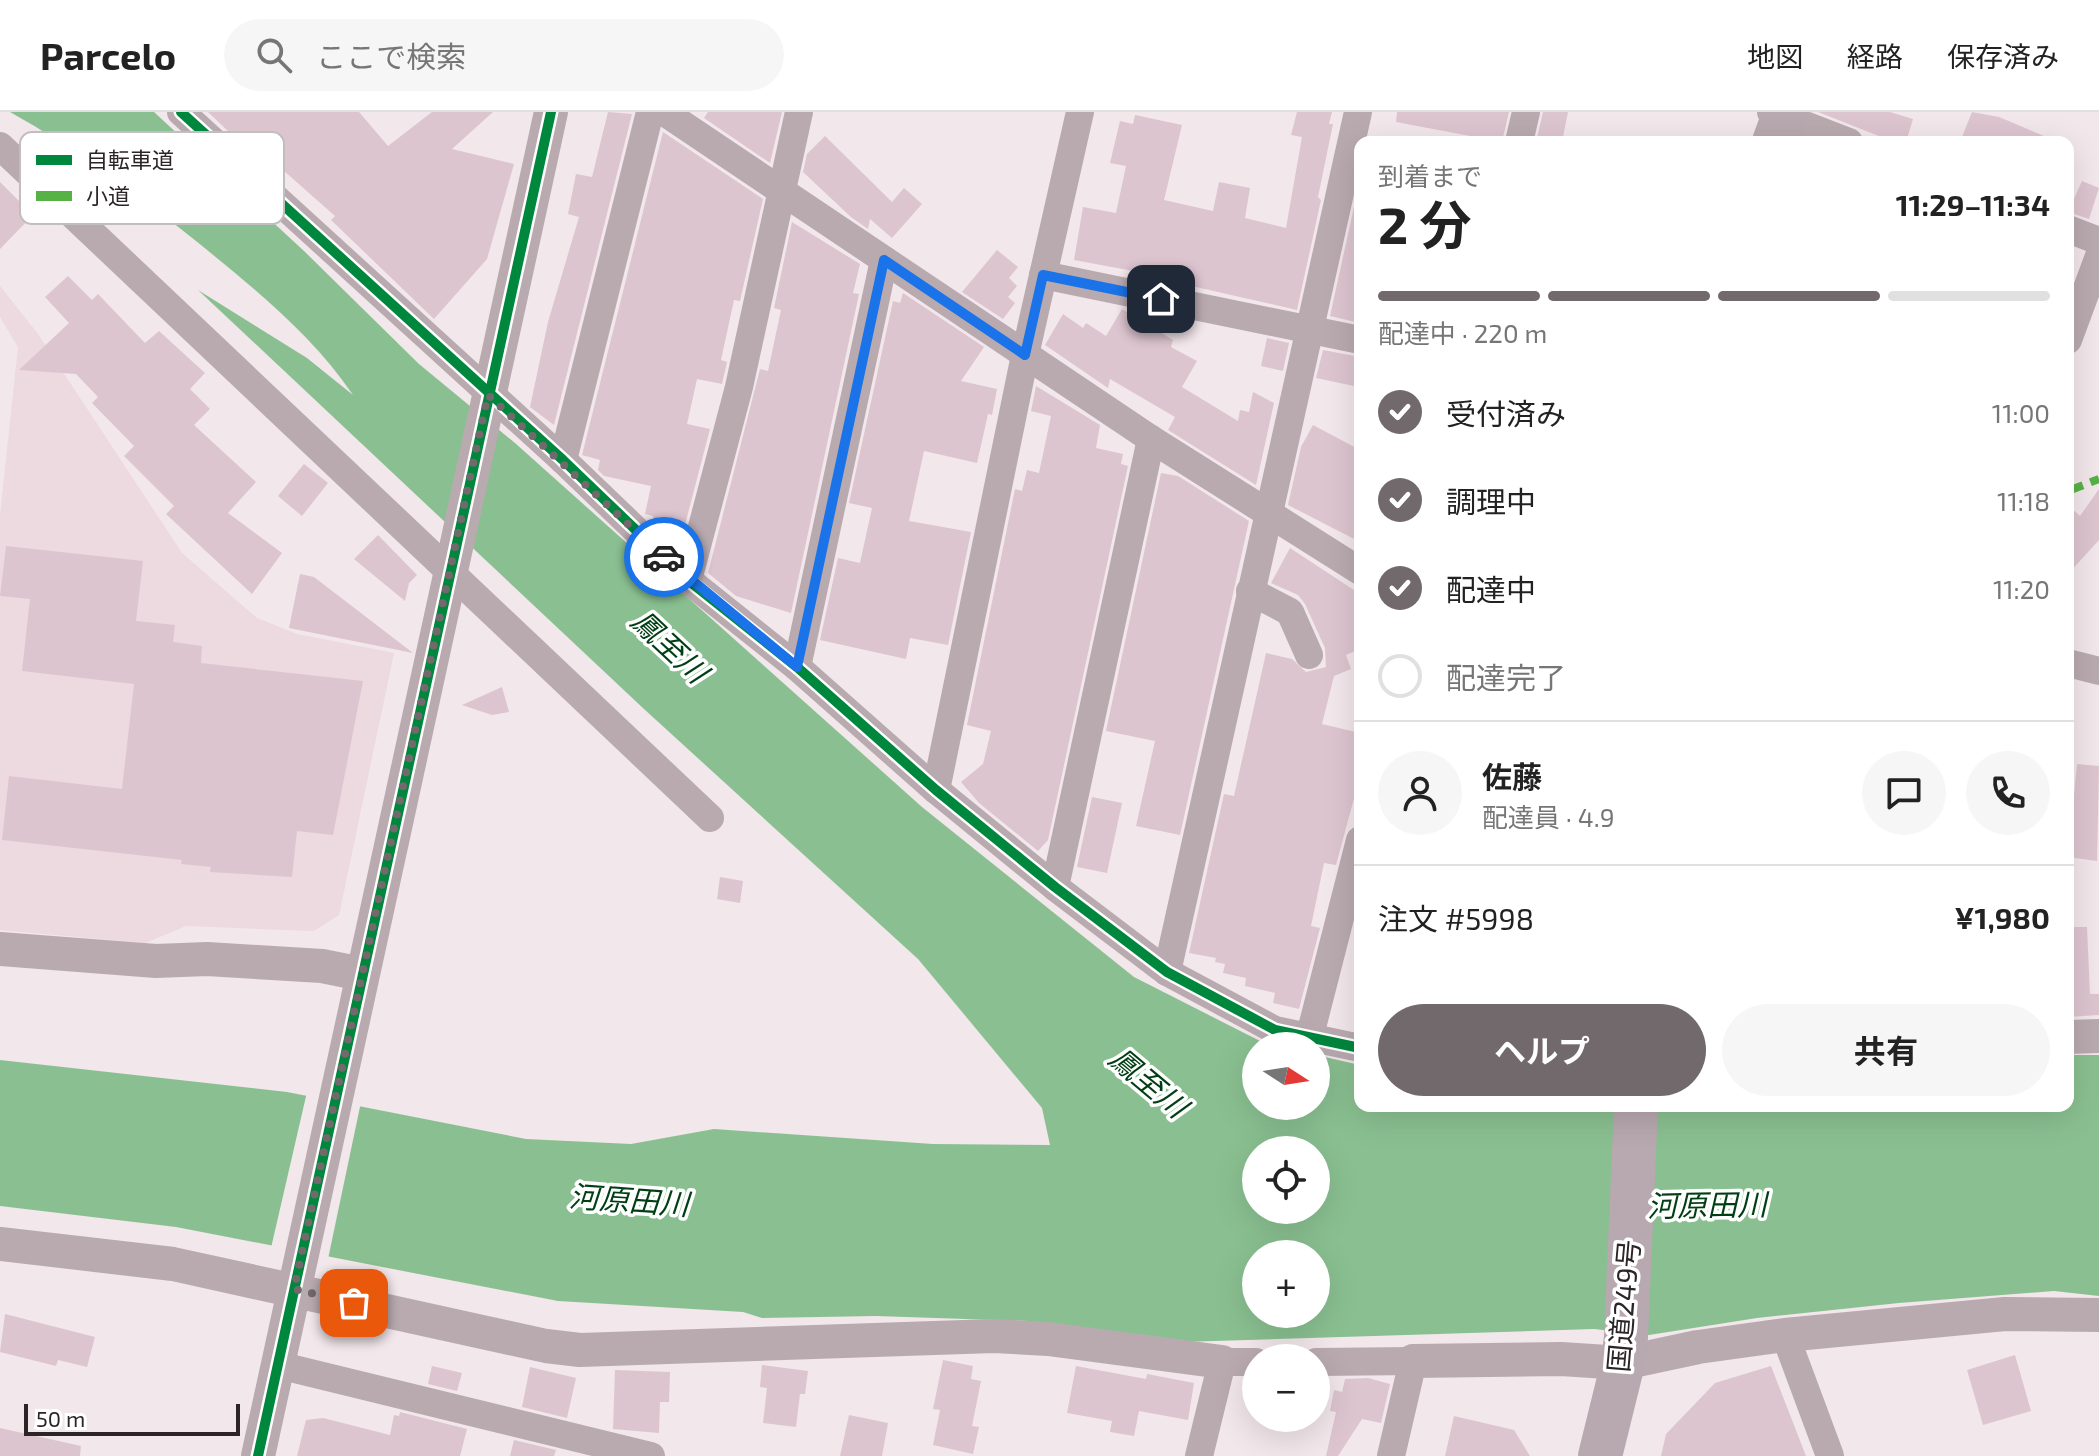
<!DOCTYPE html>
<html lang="ja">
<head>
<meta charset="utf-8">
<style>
	body { margin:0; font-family:"Exo 2","Noto Sans JP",sans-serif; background:#f6f6f6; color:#222; height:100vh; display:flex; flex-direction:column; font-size:30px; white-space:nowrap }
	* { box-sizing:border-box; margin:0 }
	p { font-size:26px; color:#767676 }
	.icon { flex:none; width:44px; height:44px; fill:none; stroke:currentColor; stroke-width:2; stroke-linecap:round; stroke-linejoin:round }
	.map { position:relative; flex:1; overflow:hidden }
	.details { position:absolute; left:1354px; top:24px; width:720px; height:976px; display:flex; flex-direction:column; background:#fff; border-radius:16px; box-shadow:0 8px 32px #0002 }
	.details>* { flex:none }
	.needle { width:52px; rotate:102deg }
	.buttons { position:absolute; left:1242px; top:920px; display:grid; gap:16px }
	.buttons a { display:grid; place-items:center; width:88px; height:88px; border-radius:50%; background:#fff; box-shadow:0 8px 32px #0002; font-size:40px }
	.scale { position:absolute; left:24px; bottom:20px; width:216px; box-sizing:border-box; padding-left:8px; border:4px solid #2c2527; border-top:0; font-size:22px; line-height:28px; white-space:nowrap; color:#2c2527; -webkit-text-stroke:6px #fff; paint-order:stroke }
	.pin { position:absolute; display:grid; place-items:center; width:68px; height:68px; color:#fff; margin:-34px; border-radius:16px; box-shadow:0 4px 12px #0006 }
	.courier { position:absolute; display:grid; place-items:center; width:80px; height:80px; margin:-40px; border:6px solid #1a73e8; border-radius:50%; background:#fff; color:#222; box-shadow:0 2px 10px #0007 }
	.summary em { font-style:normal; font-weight:700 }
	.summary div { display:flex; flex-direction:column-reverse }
	.summary { display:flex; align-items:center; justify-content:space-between; height:136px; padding:0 24px }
	h1 { font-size:52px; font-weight:700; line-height:60px }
	.bar { display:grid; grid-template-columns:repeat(4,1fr); gap:12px 8px; align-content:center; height:96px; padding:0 24px }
	.bar i { height:10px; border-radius:6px; background:#e0e0e0 }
	.bar .current { background:#71696c }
	.bar p { grid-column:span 4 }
	.line { display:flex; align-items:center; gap:20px; padding:0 24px; border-top:2px solid #e0e0e0 }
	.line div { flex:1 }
	.round { display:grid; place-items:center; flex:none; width:84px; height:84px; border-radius:42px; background:#f6f6f6 }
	ol { padding:0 24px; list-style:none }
	li { display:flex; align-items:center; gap:24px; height:88px }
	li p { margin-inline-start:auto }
	li .icon { padding:8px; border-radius:50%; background:#71696c; color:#fff; stroke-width:4 }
	li:last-child { color:#767676 }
	li i { width:44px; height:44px; border:4px solid #e0e0e0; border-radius:50% }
	.cta { display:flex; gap:16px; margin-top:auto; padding:16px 24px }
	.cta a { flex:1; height:92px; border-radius:48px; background:#71696c; color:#fff; font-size:32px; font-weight:700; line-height:92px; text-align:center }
	.cta a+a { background:#f6f6f6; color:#222 }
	header { display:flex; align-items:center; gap:48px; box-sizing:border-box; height:112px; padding:0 40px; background:#fff; border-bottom:2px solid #e0e0e0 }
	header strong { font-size:38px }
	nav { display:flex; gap:44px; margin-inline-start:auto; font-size:28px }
	.search { width:560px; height:72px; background:#f6f6f6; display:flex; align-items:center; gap:20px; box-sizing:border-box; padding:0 28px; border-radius:44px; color:#767676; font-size:30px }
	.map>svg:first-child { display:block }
	.built { fill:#edd9e0 }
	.water { fill:#8ac091; fill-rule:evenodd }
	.pier { fill:#f2e7eb }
	.building { fill:#ddc5cf }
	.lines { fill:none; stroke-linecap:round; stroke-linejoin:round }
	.minor { stroke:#b9aab0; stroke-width:28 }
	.tertiary { stroke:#b9aab0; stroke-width:34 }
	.trunk { stroke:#b8a8af; stroke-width:44 }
	.quiet { stroke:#56b245; stroke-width:8; stroke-dasharray:16 8; stroke-linecap:butt }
	.cycleway-casing { stroke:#fff; stroke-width:15 }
	.cycleway { stroke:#00873e; stroke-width:10 }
	.done { stroke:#71696c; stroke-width:8; stroke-dasharray:0 14.4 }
	.route { stroke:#1a73e8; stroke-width:10 }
	.labels { text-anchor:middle; stroke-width:7; stroke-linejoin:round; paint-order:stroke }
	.street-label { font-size:28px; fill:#2c2527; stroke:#fff }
	.water-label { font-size:30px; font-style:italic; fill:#003f13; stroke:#fff }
	.key { fill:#fff; stroke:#c0bebe; stroke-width:2 }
	.key-label { font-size:22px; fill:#2c2527 }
</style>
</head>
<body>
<header>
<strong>Parcelo</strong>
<div class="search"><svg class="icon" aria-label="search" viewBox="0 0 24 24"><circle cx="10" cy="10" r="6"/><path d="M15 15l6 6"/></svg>ここで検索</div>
<nav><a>地図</a><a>経路</a><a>保存済み</a></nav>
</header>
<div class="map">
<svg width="2099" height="1344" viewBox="0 0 2099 1344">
	<rect width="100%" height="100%" fill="#f2e7eb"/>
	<polygon class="built" points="0,174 38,222 182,441 257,506 297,522 394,541 339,803 314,819 186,814 145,831 0,818 0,403 18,235 0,205"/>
	<path class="water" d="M10,0h144l150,139 115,113 96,79 407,364 212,170 126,64 20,5h-24v60h60v-51l44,10v41h708v-51h31v241l-45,-5 -155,12 -142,15 -108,17 -55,-6 -413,13 -153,-21 -152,-5 -114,2 -19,-6 -185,-11 -382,-74 -176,-21v-146l287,32 239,47 105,5 83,-15 219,15 117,1 -8,-37 -124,-149 -274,-250 -446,-419 109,68 46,37c-41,-60 -96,-104 -152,-150 -61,-49 -123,-95 -191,-133zM1256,1038h60v60h-60zM1256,1142h60v60h-60z"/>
	<polygon class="pier" points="307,980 361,990 328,1147 271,1136"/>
	<g class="building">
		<polygon points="208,0 359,0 388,34 432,0 493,0 452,37 514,52 487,147 434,207 331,108 335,104 258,36 252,42"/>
		<polygon points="608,0 632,2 554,313 530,295 548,210 579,105 568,102 576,62 592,65"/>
		<polygon points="708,0 782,0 770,51 704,6"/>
		<polygon points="1297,0 1332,0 1329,12 1333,12 1318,85 1321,88 1297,198 1143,163 1144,161 1074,148 1083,95 1116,101 1126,54 1110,51 1120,9 1133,12 1135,3 1182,13 1164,88 1213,99 1219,70 1250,76 1245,106 1286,116 1302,25 1291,23"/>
		<polygon points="1397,0 1509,0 1502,30 1396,10"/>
		<polygon points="1543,0 1568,0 1562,30 1536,30"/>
		<polygon points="1818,0 1890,0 1913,7 1906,30 1894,30"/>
		<polygon points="1972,0 1999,5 2058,30 1960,30"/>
		<polygon points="663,20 763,87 740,189 734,188 721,248 727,250 722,272 697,267 687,312 710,317 681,428 668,425 669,414 653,411 653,404 645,402 651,374 604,364 598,358 600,348 582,343"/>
		<polygon points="825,24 892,90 904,76 922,92 892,126 870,107 868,117 851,105 803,60 807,42"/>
		<polygon points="2082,69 2099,76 2089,107 2068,100"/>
		<polygon points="0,70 33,103 0,137"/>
		<polygon points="1354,95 1360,96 1360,211 1330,204"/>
		<polygon points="792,110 860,152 853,181 859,182 791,501 736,484 708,461 760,257 768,259 781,198 774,196"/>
		<polygon points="997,138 1018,155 1009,166 1017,174 1008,185 1015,191 1003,207 962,180"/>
		<polygon points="68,164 92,188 98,182 145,231 159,219 205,261 190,277 210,297 194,313 256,370 228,401 282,441 252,482 166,402 174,394 124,344 134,334 92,291 98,285 76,262 19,258 69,211 45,185"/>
		<polygon points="903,181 984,235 961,269 997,277 992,303 988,302 977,351 924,339 909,409 971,420 948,533 910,526 906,547 820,528 838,446 860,451 872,396 849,391 893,189 900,191"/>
		<polygon points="1122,197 1173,228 1171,235 1197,249 1182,275 1238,309 1240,298 1249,300 1253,280 1274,291 1256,373 1168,318 1175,305 1110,267 1108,276 1045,233 1063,202 1083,216 1086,211 1106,224"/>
		<polygon points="1267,226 1289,231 1283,259 1261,254"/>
		<polygon points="1323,238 1360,245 1354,274 1316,266"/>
		<polygon points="1036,274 1100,313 1096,336 1123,342 1121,352 1128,354 1048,728 1038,739 979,691 961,670 983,652 991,619 967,613 1015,377 1022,379 1027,358 1039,361 1051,304 1031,299"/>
		<polygon points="1313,313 1360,338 1360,430 1288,393 1301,335"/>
		<polygon points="304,352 328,371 302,404 278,384"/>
		<polygon points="1161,361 1178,364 1249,409 1180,723 1136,714 1155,629 1106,619"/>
		<polygon points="2099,377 2099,428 2068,462 2068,393 2080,404"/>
		<polygon points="378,423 417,463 409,471 405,489 354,447"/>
		<polygon points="6,434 143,449 136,509 175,513 173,530 202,534 201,551 363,569 333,723 297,719 292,765 210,760 211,755 181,752 182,748 2,728 9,664 122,677 134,572 22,559 30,487 0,484"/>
		<polygon points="1290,436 1360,482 1360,537 1346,543 1351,557 1334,564 1322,612 1360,621 1360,680 1356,679 1336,753 1324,751 1311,814 1320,816 1299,897 1273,891 1275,881 1245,874 1246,866 1223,861 1225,852 1215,850 1216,846 1189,841 1224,682 1234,684 1266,541 1292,547 1306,560 1326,555 1325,536 1305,492 1298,483 1271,471"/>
		<polygon points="300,462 314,465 413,541 289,516"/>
		<polygon points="502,575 509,600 492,603 462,593"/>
		<polygon points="2077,652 2099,654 2097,749 2068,745"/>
		<polygon points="1092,685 1122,691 1107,761 1077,755"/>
		<polygon points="720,765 743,769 740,791 717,787"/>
		<polygon points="2068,815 2087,815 2090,882 2099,882 2099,903 2068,905"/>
		<polygon points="5,1202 95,1225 87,1255 58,1248 56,1254 0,1240"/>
		<polygon points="2015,1243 2031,1299 1983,1313 1967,1258"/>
		<polygon points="943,1248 973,1254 971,1267 981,1269 972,1314 979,1315 973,1342 933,1333 940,1298 933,1297"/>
		<polygon points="762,1253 808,1259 805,1282 800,1282 796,1315 763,1311 767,1276 760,1275"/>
		<polygon points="432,1254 462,1261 457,1279 428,1272"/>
		<polygon points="1076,1254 1146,1267 1147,1262 1194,1271 1188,1308 1139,1299 1134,1324 1110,1320 1112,1309 1067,1301"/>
		<polygon points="1771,1254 1806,1344 1661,1344 1666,1322 1715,1271"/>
		<polygon points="530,1255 576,1266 567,1306 522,1295"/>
		<polygon points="615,1258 670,1260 669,1290 660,1290 659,1321 613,1317"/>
		<polygon points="1368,1266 1390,1272 1381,1311 1362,1307 1338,1344 1326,1344 1336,1300 1330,1299 1334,1278 1342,1280 1345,1267"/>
		<polygon points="400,1300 467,1317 460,1344 297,1344 306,1308 323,1306 390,1323 394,1303 399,1304"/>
		<polygon points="849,1303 888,1311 882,1344 840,1344"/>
		<polygon points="1454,1304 1514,1318 1530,1344 1445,1344"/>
		<polygon points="0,1316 81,1334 80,1344 0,1344"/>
		<polygon points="514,1328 556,1338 554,1344 510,1344"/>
	</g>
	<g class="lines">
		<g class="minor">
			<polyline points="181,0 563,348 688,468 797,555 936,678 1055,775 1167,860 1275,918 1360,936"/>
			<polyline points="664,0 1151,327 1360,459"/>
			<polyline points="1771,0 1849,30"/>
			<polyline points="1519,30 1526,0"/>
			<polyline points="0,34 710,706"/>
			<polyline points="2068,117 2099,129"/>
			<polyline points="1043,163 1360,228"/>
			<polyline points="2068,228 2099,144"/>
			<polyline points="563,348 650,0"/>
			<polyline points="688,468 739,275 799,0"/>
			<polyline points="1250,479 1290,500 1309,543"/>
			<polyline points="2068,551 2099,559"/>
			<polyline points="797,555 884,148"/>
			<polyline points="936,678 1025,243 1080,0"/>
			<polyline points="1055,775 1151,327"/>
			<polyline points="1167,860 1358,0"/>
			<polyline points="1309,927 1360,728"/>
			<polyline points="1785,1223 1830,1344"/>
			<polyline points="1316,1250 1413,1249 1391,1344"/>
			<polyline points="278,1253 651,1344"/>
			<polyline points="1199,1344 1222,1250 1256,1250"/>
		</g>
		<g class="tertiary">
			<polyline points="0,837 156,849 207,847 322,854 362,862"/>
			<polyline points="2068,925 2099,924"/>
			<polyline points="0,1132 173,1152 546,1234 580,1238 994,1224 1048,1227 1222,1250"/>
			<polyline points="1413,1249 1561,1247 1623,1251 1698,1235 1785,1223 2005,1202 2099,1203"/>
			<polyline points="258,1344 551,0"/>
		</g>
		<g class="trunk">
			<polyline points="1774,30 1785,0"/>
			<polyline points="1600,1344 1623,1251 1626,1225 1636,994"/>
		</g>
		<polyline class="quiet" points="2068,379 2099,367"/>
		<g class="cycleway-casing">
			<g id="cycleway">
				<polyline points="181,0 563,348 688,468 797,555 936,678 1055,775 1167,860 1275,918 1360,936"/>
				<polyline points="258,1344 551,0"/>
			</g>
		</g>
		<use href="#cycleway" class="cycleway"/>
	</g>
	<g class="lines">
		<polyline class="done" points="354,1191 294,1177 488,283 664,445"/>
		<polyline class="route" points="664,445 797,555 884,148 1025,243 1043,163 1161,187"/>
	</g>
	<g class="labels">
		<g class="street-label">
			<text transform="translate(1624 1194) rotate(-85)" y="10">国道249号</text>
		</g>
		<g class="water-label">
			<text transform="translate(669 535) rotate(43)" y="10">鳳至川</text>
			<text transform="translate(1148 971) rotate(40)" y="10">鳳至川</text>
			<text transform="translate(629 1089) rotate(4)" y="10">河原田川</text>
			<text transform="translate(1707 1094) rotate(-1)" y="10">河原田川</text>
		</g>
	</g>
	<rect x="20" y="20" width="264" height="92" rx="12" class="key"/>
	<rect x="36" y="43" width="36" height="10" fill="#00873e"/>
	<rect x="36" y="79" width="36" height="10" fill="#56b245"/>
	<g class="key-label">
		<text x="86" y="56">自転車道</text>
		<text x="86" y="92">小道</text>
	</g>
</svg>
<div class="buttons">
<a><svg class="needle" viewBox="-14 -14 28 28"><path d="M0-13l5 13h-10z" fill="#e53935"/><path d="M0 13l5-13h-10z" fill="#767676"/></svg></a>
<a><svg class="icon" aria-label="locate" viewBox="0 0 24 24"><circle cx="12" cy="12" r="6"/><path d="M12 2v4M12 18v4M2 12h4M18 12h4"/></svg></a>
<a>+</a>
<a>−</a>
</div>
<div class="scale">50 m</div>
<div class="pin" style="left:354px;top:1191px;background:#ea580c"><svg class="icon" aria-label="bag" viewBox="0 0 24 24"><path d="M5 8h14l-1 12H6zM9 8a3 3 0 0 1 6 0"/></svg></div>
<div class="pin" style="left:1161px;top:187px;background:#1f2937"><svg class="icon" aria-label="home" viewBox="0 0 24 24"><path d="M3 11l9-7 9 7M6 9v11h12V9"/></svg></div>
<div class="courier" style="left:664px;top:445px"><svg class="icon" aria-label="car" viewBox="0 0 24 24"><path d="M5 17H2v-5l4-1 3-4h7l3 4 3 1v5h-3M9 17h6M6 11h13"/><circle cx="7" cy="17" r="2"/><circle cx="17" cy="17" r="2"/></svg></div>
<section class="details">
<div class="summary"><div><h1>2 分</h1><p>到着まで</p></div><em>11:29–11:34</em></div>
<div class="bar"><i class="current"></i><i class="current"></i><i class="current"></i><i></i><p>配達中 · 220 m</p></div>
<ol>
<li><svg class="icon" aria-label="check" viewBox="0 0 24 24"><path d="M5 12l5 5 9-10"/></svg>受付済み<p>11:00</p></li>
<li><svg class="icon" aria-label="check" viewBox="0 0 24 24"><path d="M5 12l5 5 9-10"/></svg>調理中<p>11:18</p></li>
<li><svg class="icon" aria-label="check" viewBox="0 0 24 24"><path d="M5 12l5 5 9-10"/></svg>配達中<p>11:20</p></li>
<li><i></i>配達完了</li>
</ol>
<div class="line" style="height:144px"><a class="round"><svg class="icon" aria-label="person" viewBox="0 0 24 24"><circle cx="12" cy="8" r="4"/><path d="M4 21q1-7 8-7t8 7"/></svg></a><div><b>佐藤</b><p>配達員 · 4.9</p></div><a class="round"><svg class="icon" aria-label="chat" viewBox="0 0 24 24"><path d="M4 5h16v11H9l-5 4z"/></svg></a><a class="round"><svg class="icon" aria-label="phone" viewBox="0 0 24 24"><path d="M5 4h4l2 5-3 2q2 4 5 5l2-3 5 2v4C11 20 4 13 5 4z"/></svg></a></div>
<div class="line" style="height:104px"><div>注文 #5998</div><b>¥1,980</b></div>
<div class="cta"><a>ヘルプ</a><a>共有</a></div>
</section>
</div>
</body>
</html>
